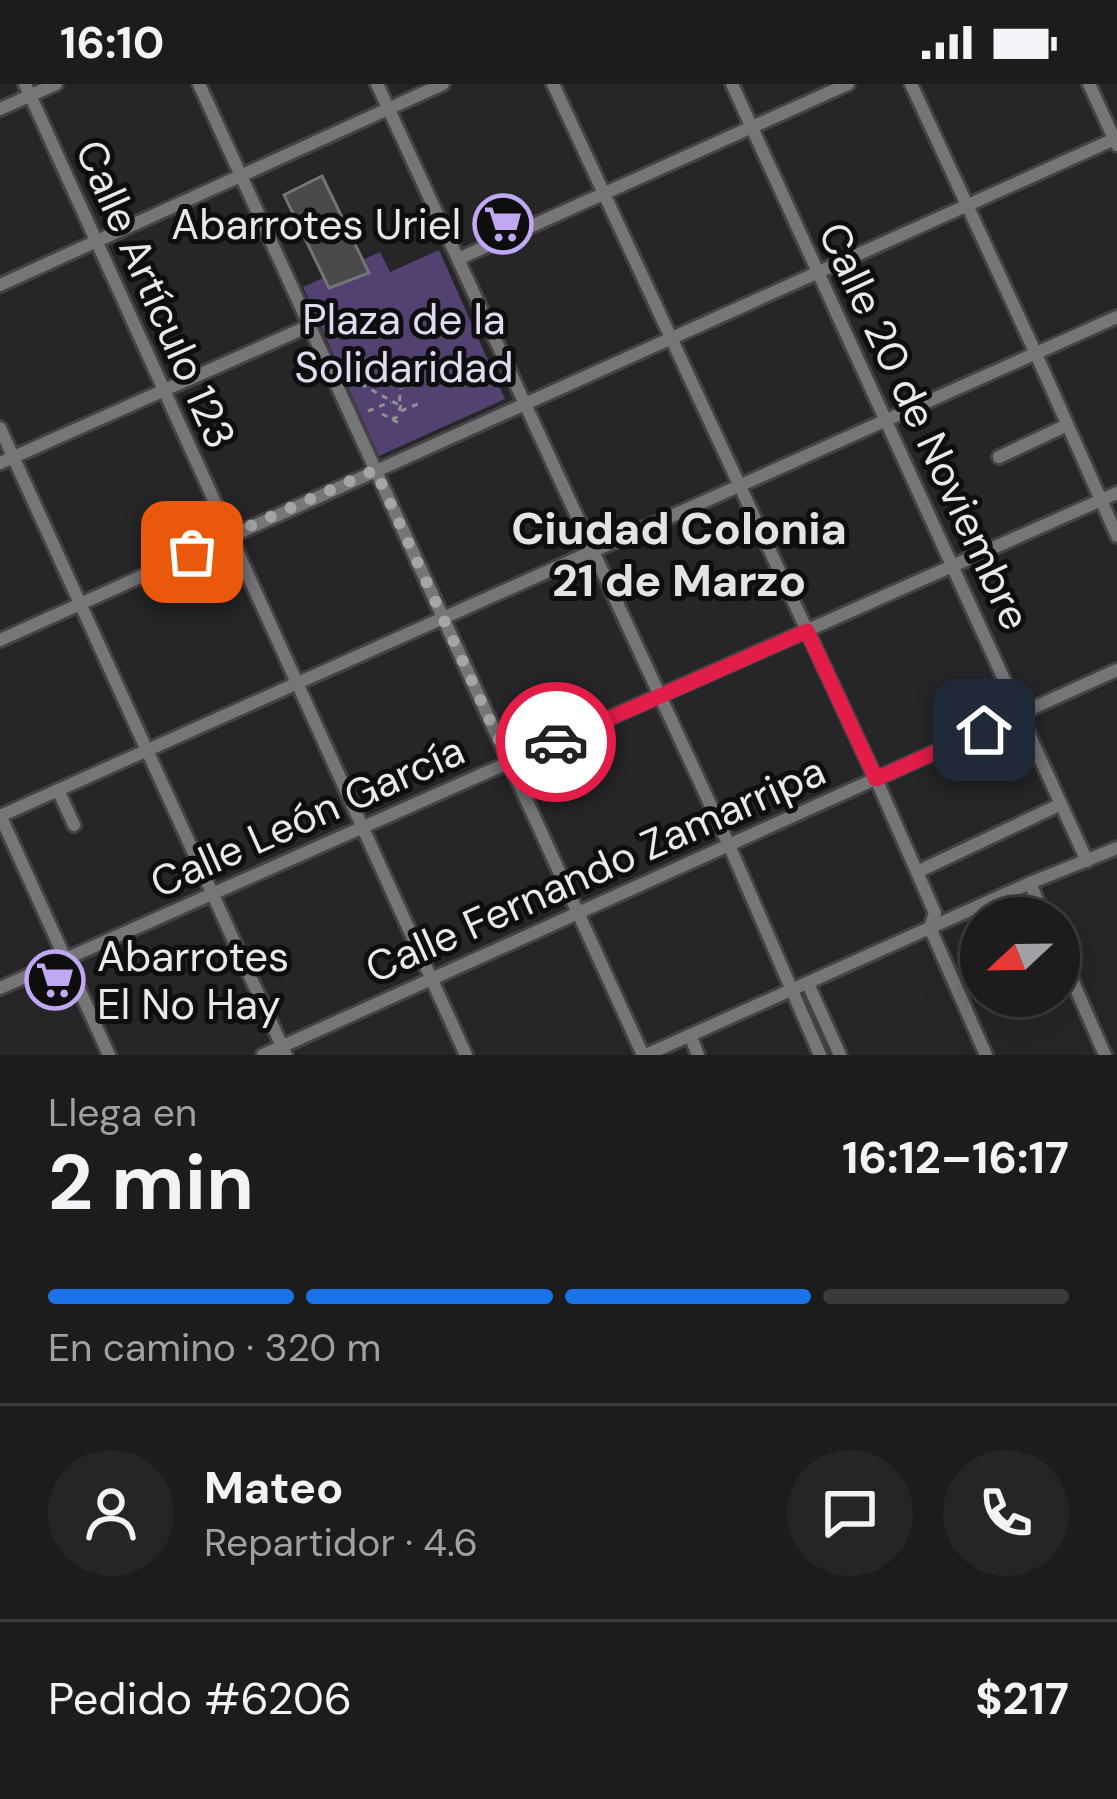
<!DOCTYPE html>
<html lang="es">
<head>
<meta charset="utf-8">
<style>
	body { margin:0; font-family:"DM Sans",sans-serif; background:#252526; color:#f1f3f6; height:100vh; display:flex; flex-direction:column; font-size:45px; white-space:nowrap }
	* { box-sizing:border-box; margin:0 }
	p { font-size:39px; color:#a0a1a4 }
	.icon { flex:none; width:66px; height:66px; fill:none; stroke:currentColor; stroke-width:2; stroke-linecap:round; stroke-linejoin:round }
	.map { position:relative; height:971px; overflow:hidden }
	.drawer { display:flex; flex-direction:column; background:#1c1c1d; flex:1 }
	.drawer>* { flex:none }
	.needle { width:78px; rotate:248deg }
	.controls { position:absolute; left:960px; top:813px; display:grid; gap:24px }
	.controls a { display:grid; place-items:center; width:120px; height:120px; border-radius:50%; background:#1c1c1d; box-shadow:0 12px 48px #0002,0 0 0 3px #3a3a3b; font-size:60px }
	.pin { position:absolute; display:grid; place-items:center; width:102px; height:102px; color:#fff; margin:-51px; border-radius:24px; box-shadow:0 6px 18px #0006 }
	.courier { position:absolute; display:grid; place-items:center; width:120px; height:120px; margin:-60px; border:9px solid #e11d48; border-radius:50%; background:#fff; color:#222; box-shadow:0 3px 15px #0007 }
	.headline em { font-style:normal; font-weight:700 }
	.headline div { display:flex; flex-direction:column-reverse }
	.headline { display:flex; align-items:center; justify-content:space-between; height:204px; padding:0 48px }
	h1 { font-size:78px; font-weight:700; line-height:90px }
	.bar { display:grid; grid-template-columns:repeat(4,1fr); gap:18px 12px; align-content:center; height:144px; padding:0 48px }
	.bar i { height:15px; border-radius:9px; background:#3a3a3b }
	.bar .on { background:#1a73e8 }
	.bar p { grid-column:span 4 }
	.line { display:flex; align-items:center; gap:30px; padding:0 48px; border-top:3px solid #3a3a3b }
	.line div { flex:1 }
	.round { display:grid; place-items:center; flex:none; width:126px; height:126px; border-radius:63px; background:#252526 }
	.status { display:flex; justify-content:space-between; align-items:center; height:84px; padding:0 60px; background:#1c1c1d; direction:ltr }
	.status svg { height:33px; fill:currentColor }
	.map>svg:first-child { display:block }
	.green { fill:#534271 }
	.building { fill:#49494b; stroke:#747376; stroke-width:3 }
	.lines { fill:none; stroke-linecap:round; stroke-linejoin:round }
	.minor-casing { stroke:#434344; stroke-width:18 }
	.path { stroke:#919092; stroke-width:3; stroke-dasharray:6 6; stroke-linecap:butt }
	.minor { stroke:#767577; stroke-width:12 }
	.done { stroke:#a5a4a6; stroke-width:12; stroke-dasharray:0 21.6 }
	.route { stroke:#e11d48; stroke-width:15 }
	.labels { text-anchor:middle; stroke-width:10; stroke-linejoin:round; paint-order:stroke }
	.poi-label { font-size:42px; fill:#e9e9ea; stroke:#0f0e0f; text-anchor:end }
	.street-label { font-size:42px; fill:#e9e9ea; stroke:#0f0e0f }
	.park-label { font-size:42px; fill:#e1daf0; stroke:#0f0e0f }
	.neighbourhood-label { font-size:45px; font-weight:bold; fill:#e3e2e5; stroke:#0f0e0f }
</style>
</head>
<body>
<div class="status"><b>16:10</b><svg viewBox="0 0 49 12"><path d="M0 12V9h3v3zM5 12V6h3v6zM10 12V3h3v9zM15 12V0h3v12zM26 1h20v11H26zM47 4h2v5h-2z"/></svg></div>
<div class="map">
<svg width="1117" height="971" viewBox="0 0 1117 971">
	<rect width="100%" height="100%" fill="#262527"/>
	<polygon class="green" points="439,166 505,315 379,372 303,203 380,168 390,188"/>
	<polygon class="building" points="322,92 369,189 329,204 284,111"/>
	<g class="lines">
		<g class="minor-casing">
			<g id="minor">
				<polyline points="25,0 466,971"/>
				<polyline points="199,0 643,971"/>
				<polyline points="377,0 729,761 820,971"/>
				<polyline points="553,0 876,695 935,829 930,844 986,971"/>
				<polyline points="732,0 1087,777"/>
				<polyline points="911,0 1036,270 1117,452"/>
				<polyline points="1089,0 1117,61"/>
				<polyline points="0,25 56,0"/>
				<polyline points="458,175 848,0"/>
				<polyline points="0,201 443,0"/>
				<polyline points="0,344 286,971"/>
				<polyline points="999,373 1067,341"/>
				<polyline points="0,379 309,242"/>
				<polyline points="0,556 1117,54"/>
				<polyline points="58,706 74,741"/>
				<polyline points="0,731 109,971"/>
				<polyline points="0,732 1117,233"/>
				<polyline points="917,788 1061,720"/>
				<polyline points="1030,799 1045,834"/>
				<polyline points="1059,866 1105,971"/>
				<polyline points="808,900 840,971"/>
				<polyline points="0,904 1117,409"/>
				<polyline points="690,951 698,971"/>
				<polyline points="263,971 1117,586"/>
				<polyline points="646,971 1030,799 1117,764"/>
			</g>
		</g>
		<g class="path">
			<polyline points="361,300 399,321"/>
			<polyline points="368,327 391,318"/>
			<polyline points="401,327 420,319"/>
			<polyline points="382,330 403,341"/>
			<polyline points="392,335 397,333 401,321 399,321 401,304"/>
		</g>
		<use href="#minor" class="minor"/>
	</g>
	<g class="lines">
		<polyline class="done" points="192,468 375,386 509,678 556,658"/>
		<polyline class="route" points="556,658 807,547 876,695 984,646"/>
	</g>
	<defs>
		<g id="supermarket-ring" transform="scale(3)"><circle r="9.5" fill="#0f0e0f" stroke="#c1a8f3" stroke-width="1.5"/><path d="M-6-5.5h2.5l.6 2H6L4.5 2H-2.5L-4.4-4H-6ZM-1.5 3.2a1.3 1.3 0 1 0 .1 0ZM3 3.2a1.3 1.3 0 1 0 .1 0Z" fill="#c1a8f3"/></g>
	</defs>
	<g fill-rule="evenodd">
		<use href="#supermarket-ring" x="503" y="140"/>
		<use href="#supermarket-ring" x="55" y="896"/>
	</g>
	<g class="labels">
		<g class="poi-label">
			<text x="461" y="155">Abarrotes Uriel</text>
			<text x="97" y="887" text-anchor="start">Abarrotes<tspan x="97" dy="48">El No Hay</tspan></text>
		</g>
		<g class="street-label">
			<text transform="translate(156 210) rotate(66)" y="15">Calle Artículo 123</text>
			<text transform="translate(925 342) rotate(65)" y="15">Calle 20 de Noviembre</text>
			<text transform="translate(307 732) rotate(-24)" y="15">Calle León García</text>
			<text transform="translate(595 785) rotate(-24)" y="15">Calle Fernando Zamarripa</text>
		</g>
		<g class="park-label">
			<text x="404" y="250">Plaza de la<tspan x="404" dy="48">Solidaridad</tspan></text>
		</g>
		<g class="neighbourhood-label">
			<text x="679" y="460">Ciudad Colonia<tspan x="679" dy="52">21 de Marzo</tspan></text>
		</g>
	</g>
</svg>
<div class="controls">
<a><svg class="needle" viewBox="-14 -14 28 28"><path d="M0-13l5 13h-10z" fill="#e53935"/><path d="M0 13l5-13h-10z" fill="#a0a1a4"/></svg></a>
</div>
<div class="pin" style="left:192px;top:468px;background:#ea580c"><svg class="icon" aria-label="bag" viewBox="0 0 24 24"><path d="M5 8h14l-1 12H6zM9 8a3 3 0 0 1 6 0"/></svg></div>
<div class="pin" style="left:984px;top:646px;background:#1f2937"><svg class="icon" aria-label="home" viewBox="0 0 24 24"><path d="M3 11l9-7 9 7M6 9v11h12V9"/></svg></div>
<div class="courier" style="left:556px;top:658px"><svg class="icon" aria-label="car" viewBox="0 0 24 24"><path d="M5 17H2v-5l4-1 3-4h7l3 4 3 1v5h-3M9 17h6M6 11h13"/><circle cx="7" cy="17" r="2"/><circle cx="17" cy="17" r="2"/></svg></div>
</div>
<section class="drawer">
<div class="headline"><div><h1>2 min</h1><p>Llega en</p></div><em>16:12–16:17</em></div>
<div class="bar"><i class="on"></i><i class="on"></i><i class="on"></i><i></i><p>En camino · 320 m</p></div>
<div class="line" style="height:216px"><a class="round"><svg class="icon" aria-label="person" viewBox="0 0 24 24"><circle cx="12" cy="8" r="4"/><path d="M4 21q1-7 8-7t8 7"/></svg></a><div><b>Mateo</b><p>Repartidor · 4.6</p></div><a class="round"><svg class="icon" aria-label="chat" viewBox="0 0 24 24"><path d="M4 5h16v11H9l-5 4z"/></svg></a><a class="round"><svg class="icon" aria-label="phone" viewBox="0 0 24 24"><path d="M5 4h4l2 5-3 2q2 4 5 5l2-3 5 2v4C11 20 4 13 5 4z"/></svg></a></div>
<div class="line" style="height:156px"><div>Pedido #6206</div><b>$217</b></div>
</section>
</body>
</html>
